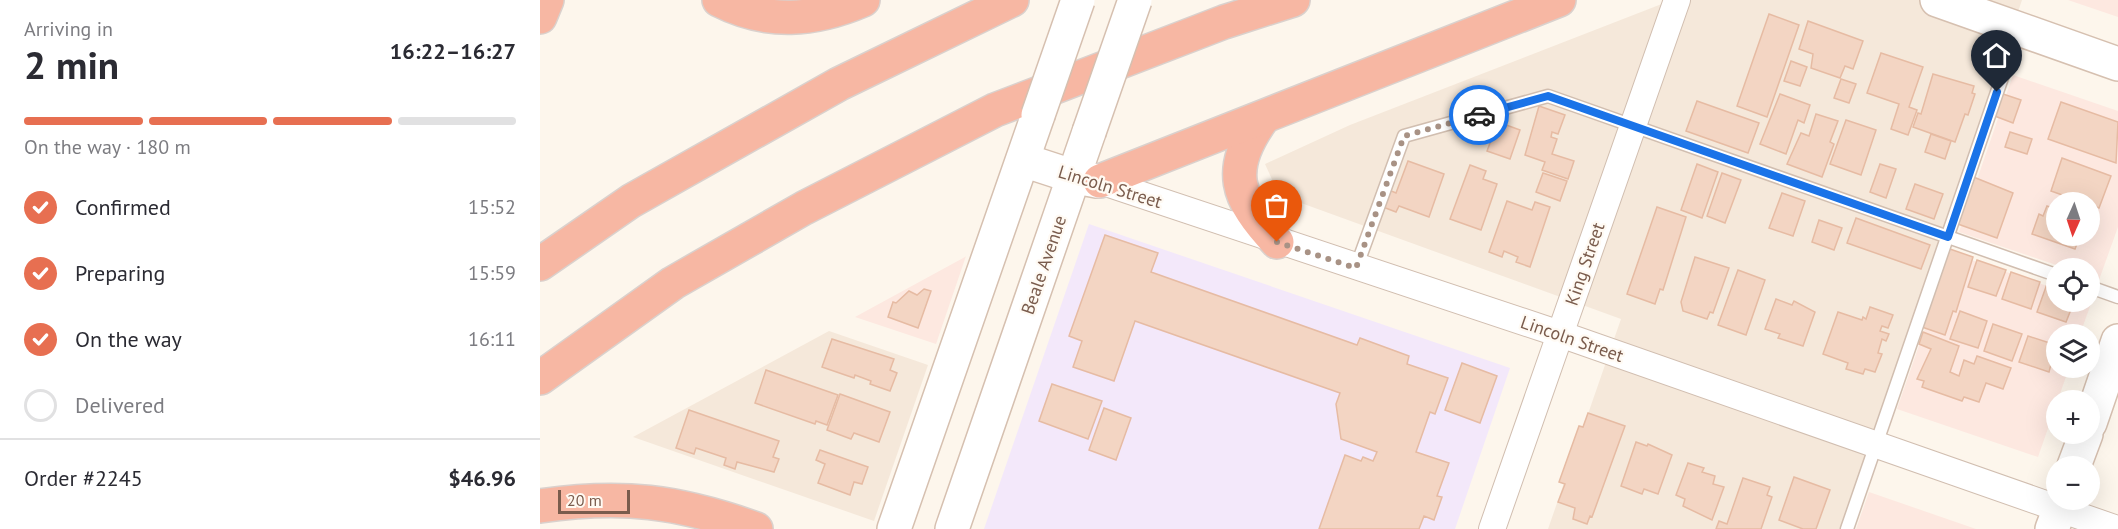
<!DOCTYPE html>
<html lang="en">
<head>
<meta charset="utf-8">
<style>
	body { margin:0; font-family:"PT Sans",sans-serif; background:#f7f7f7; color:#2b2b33; height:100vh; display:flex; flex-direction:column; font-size:22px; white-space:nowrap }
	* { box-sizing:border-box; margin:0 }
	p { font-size:20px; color:#7c7c81 }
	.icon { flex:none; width:33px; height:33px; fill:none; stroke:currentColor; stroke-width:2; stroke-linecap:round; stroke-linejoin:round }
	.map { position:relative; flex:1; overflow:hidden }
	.side { display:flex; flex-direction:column; background:#fff; width:540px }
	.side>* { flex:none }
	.needle { width:39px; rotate:183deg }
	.tools { position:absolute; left:1506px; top:192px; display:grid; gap:12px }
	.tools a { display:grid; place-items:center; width:54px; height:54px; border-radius:50%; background:#fff; box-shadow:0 6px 24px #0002; font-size:30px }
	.scale { position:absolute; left:18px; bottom:15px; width:72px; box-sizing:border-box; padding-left:6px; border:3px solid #7a5c4d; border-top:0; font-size:16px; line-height:21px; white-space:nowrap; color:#7a5c4d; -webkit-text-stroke:4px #fffaf3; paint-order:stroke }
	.pin { position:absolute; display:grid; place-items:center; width:51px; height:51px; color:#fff; margin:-62px -26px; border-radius:50% 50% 50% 0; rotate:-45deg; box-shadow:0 0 6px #0007 }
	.pin .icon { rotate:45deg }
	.courier { position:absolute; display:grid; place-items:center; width:60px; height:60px; margin:-30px; border:4px solid #1a73e8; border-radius:50%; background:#fff; color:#222; box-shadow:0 2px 8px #0007 }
	.overview em { font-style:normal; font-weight:700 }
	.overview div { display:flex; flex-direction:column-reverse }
	.overview { display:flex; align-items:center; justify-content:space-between; height:102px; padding:0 24px }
	h1 { font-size:39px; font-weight:700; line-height:45px }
	.bar { display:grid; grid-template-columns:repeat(4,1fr); gap:9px 6px; align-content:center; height:72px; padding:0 24px }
	.bar i { height:8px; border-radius:4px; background:#e1e1e2 }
	.bar .selected { background:#e76f51 }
	.bar p { grid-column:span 4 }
	.line { display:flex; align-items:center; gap:15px; padding:0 24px; border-top:2px solid #e1e1e2 }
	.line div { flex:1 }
	ol { padding:0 24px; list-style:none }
	li { display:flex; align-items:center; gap:18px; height:66px }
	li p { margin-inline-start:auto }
	li .icon { padding:6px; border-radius:50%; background:#e76f51; color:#fff; stroke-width:4 }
	li:last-child { color:#7c7c81 }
	li i { width:33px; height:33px; border:3px solid #e1e1e2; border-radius:50% }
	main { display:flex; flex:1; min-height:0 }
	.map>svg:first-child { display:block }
	.residential { fill:#f5e8da }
	.commercial { fill:#fde8e0; fill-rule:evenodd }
	.education { fill:#f3e8fa }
	.building { fill:#f3d5c3; stroke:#e6bba3; stroke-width:1.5 }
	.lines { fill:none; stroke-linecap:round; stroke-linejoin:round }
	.lane-casing { stroke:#d1beb0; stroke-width:15 }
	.street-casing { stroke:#d1beb0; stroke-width:28 }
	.secondary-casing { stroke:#d6c0b0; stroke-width:36 }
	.highway-casing { stroke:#dad1cd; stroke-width:36 }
	.lane { stroke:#fff; stroke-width:12 }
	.street { stroke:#fff; stroke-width:26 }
	.secondary { stroke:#fff; stroke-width:33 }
	.highway { stroke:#f7b7a3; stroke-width:33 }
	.secondary-bridge-casing { stroke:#d6c0b0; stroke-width:36; stroke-linecap:butt }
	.secondary-bridge { stroke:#fff; stroke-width:33 }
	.done { stroke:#a89285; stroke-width:6; stroke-dasharray:0 10.8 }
	.route { stroke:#1a73e8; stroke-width:8 }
	.labels { text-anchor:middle; stroke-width:4.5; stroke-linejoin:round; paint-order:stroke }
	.street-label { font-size:18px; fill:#7a5c4d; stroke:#fffaf3 }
</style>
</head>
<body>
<main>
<section class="side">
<div class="overview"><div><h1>2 min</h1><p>Arriving in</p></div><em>16:22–16:27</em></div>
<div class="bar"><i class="selected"></i><i class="selected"></i><i class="selected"></i><i></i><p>On the way · 180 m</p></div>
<ol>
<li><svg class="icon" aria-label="check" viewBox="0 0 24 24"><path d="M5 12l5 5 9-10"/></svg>Confirmed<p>15:52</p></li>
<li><svg class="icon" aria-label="check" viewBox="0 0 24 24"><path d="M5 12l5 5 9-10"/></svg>Preparing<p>15:59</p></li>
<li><svg class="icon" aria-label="check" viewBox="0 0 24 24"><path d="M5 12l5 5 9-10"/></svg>On the way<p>16:11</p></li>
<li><i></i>Delivered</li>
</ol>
<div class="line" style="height:78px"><div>Order #2245</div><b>$46.96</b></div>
</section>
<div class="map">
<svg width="1578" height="529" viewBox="0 0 1578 529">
	<rect width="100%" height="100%" fill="#fdf6ec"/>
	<g class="residential">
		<polygon points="1132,0 1482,0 1304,529 1008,529 1081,319 739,195 725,164 810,125"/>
		<polygon points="289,331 388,365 334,521 93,437"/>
	</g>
	<g class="commercial">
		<polygon points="1528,0 1578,0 1578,17"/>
		<path d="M1473,75l105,36v116l-19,53 -9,-3v-9h-25l-106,-36zM1516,202h34v34h-34z"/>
		<polygon points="1411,253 1516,289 1516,302 1552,301 1540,334 1516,334 1516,368 1529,368 1498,457 1357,409"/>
		<polygon points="426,256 396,344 315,317 425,257"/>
		<polygon points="1329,492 1436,529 1316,529"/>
	</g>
	<polygon class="education" points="549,224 970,368 915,529 444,529"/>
	<g class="building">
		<polygon points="1229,14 1259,25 1227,117 1197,106"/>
		<polygon points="1268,21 1323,41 1313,69 1305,66 1300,78 1271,68 1273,54 1259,49"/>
		<polygon points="1341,53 1383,67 1369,107 1377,110 1368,135 1351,129 1359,104 1327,93"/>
		<polygon points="1251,61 1267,67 1260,86 1244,81"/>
		<polygon points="1393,74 1434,86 1432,93 1435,94 1428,115 1425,114 1415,142 1373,127 1378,113 1381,114"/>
		<polygon points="1301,79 1316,84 1309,103 1294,98"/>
		<polygon points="1460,93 1481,100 1473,123 1452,115"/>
		<polygon points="1240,94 1270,105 1264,123 1258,120 1246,154 1220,144"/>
		<polygon points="1157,101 1219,123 1208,153 1146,131"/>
		<polygon points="1521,102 1578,122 1576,163 1508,139"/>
		<polygon points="999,106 1025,115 1018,134 1012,132 1011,137 1017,139 1012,154 1034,161 1028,179 1002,170 1005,162 985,155"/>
		<polygon points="1276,114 1298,121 1290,142 1294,144 1282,177 1247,164 1261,133 1269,136"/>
		<polygon points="1306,120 1336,130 1321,175 1290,164"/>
		<polygon points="958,122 980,130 970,159 947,151"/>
		<polygon points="1470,132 1492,139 1487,154 1465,147"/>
		<polygon points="1391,134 1411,141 1405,159 1385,152"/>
		<polygon points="1522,158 1571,176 1559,208 1511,191"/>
		<polygon points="868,161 904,174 889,217 859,206 856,212 843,207 849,190 856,193"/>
		<polygon points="1157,164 1178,172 1162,218 1141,210"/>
		<polygon points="1340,164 1356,169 1346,198 1330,192"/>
		<polygon points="930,165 946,171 943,179 957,184 941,230 910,219"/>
		<polygon points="1003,173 1027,181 1020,201 996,192"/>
		<polygon points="1182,173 1201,180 1185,223 1167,216"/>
		<polygon points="1431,176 1473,193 1457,238 1415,223"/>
		<polygon points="1375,184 1403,194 1394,219 1366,209"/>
		<polygon points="1242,193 1265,201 1253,236 1229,228"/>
		<polygon points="967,201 992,210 995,202 1010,207 990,267 976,262 978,257 964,251 962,257 949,252"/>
		<polygon points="1507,206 1516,209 1516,236 1540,236 1535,249 1492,234 1499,214 1503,216"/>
		<polygon points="1117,207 1146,217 1123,290 1120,289 1115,304 1087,294"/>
		<polygon points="1316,218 1390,245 1381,269 1307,243"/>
		<polygon points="1279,220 1302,228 1294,250 1272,242"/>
		<polygon points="565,235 618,253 611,272 817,345 820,338 869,356 867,364 908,378 895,414 890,412 876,452 909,463 897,496 902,497 894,520 884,516 879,529 779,529 805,455 821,461 823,457 833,461 837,452 801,439 796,404 800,393 595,321 574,381 533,367 542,341 529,336"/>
		<polygon points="1407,248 1433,257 1416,312 1413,311 1405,335 1379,326"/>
		<polygon points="1155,257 1189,268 1173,313 1170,312 1167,319 1143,311 1141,302"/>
		<polygon points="1437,260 1466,270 1456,296 1428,287"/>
		<polygon points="1198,270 1225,280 1206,335 1178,325"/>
		<polygon points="1471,272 1500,282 1491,309 1462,299"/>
		<polygon points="1507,284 1516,287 1516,302 1534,302 1526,322 1497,312"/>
		<polygon points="384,289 391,291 378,328 348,317 353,302 356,303 369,291 377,295"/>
		<polygon points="1236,299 1252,305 1254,301 1275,312 1263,346 1238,338 1240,334 1225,329"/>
		<polygon points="1330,307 1353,315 1348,328 1342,326 1340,331 1349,334 1346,341 1342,339 1338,353 1342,354 1335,372 1325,369 1323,374 1306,369 1308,363 1283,354 1298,312 1322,320 1323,317 1326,319"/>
		<polygon points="1420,311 1447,321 1438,348 1410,339"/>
		<polygon points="1453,324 1482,334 1472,361 1444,351"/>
		<polygon points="1383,332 1419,346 1410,372 1419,376 1424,360 1434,364 1437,356 1471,368 1463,389 1446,383 1439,402 1424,397 1422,401 1382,387 1384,381 1377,379 1391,349 1379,344"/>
		<polygon points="1488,336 1516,345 1509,372 1479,362"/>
		<polygon points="292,339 354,359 350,370 357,373 350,391 330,384 331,381 315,375 314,378 282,367"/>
		<polygon points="922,363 957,376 940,423 905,410"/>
		<polygon points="226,370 298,395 287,425 276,421 275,424 215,403"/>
		<polygon points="512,384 562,401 548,439 499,421"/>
		<polygon points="300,394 350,412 339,442 314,433 311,439 287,430"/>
		<polygon points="564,408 591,418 576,460 549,450"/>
		<polygon points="149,410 239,441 233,457 239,459 234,472 197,462 195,469 184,465 186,458 156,448 154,454 136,448"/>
		<polygon points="1048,413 1085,426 1052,517 1050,516 1047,524 1033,519 1035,508 1018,502 1025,484 1019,482 1039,426 1043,427"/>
		<polygon points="1096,442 1107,446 1108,444 1132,455 1118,494 1104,489 1102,494 1081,486"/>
		<polygon points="280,450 328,467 322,484 314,482 310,495 278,483 285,464 276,460"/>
		<polygon points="1148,463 1164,468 1162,472 1175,476 1173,484 1184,487 1172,520 1143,506 1145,499 1136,495"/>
		<polygon points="1254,477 1290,490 1276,529 1263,529 1239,520"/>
		<polygon points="1203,478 1230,487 1227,495 1232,497 1221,529 1176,529 1179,521 1187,524"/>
	</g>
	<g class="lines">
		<g class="lane-casing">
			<g id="lane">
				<polyline points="816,268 864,136 1008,96 1516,275"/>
				<polyline points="1550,287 1578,297"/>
				<polyline points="1307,529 1478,31"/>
			</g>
		</g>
		<g class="street-casing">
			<g id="street">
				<polyline points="560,181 1020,334 1577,529"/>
				<polyline points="952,529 1137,0"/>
			</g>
		</g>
		<g class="secondary-casing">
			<g id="secondary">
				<polyline points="1397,0 1578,64"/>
				<polyline points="483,160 535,177 557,181"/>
				<polyline points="1550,423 1578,341"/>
				<polyline points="1534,466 1546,434"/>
				<polyline points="354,529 498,115"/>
				<polyline points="412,529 549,132"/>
				<polyline points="1512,529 1523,500"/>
			</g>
		</g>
		<g class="highway-casing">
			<g id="highway">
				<path d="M179,0c49,25 95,21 144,0"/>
				<polyline points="0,17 7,0"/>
				<path d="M723,118c-38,52 -27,80 14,124"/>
				<polyline points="560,181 1019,0"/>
				<polyline points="0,264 91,201 299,84 472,0"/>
				<polyline points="0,378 133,283 264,208 455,110 684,22 753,0"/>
				<path d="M0,506c82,-12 138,-5 216,23"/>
			</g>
		</g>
		<use href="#lane" class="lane"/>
		<use href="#street" class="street"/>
		<use href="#secondary" class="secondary"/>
		<use href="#highway" class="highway"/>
		<g class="secondary-bridge-casing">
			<g id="secondary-bridge">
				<polyline points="498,115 538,0"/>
				<polyline points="549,132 595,0"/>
			</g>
		</g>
		<use href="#secondary-bridge" class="secondary-bridge"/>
	</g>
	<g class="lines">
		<polyline class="done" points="737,242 816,268 864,136 939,115"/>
		<polyline class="route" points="939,115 1008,96 1408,237 1457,92"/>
	</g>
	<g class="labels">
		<g class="street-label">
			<text transform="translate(570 187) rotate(17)" y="6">Lincoln Street</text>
			<text transform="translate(1045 264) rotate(-71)" y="6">King Street</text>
			<text transform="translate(504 265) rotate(-71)" y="6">Beale Avenue</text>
			<text transform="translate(1032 339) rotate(19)" y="6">Lincoln Street</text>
		</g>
	</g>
</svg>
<div class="tools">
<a><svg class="needle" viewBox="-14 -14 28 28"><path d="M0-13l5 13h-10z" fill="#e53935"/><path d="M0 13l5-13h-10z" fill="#7c7c81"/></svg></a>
<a><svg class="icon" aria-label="locate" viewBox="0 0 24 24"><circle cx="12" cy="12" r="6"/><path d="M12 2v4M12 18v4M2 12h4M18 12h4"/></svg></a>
<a><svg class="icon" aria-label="layers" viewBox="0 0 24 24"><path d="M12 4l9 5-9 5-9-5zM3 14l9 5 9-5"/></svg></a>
<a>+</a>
<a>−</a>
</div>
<div class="scale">20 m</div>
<div class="pin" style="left:737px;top:242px;background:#ea580c"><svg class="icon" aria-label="bag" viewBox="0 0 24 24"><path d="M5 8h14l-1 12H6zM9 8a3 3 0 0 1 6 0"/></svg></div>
<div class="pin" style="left:1457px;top:92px;background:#1f2937"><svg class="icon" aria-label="home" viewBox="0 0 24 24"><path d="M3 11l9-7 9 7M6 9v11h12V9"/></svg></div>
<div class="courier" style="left:939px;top:115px"><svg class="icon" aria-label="car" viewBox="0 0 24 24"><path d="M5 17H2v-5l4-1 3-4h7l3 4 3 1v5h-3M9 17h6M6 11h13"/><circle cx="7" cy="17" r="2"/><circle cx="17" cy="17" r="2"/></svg></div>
</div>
</main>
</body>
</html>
